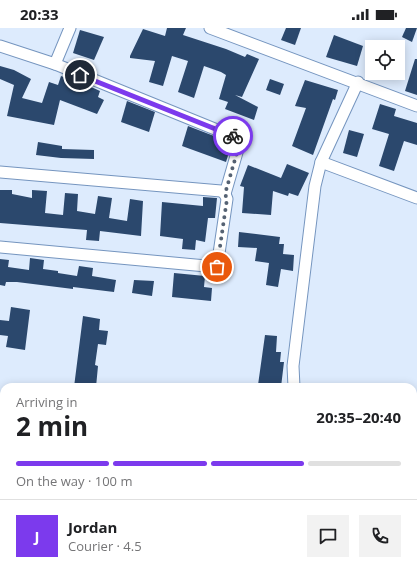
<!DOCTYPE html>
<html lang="en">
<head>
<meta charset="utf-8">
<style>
	body { margin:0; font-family:"Open Sans",sans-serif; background:#f2f2f2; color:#202124; height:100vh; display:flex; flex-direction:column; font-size:15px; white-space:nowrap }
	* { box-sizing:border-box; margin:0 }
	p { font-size:13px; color:#757577 }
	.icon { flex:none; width:22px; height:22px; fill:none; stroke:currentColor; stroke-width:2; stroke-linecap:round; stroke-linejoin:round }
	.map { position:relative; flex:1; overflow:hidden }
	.drawer { position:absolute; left:0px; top:355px; width:417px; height:196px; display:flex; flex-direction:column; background:#fff; border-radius:12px 12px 0 0; box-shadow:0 2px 10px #0003 }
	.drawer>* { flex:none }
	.buttons { position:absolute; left:365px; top:12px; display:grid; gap:8px }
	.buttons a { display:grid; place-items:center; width:40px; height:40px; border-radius:0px; background:#fff; box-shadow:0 2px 10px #0003; font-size:20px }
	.pin { position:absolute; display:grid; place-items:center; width:34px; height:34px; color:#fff; margin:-17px; border:2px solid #fff; border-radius:50%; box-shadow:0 1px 4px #0007 }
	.courier { position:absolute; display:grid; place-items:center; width:40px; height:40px; margin:-20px; border:3px solid #7c3aed; border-radius:50%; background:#fff; color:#222; box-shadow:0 1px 5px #0007 }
	.summary em { font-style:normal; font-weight:700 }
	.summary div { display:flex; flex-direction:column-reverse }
	.summary { display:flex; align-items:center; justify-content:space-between; height:68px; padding:0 16px }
	h1 { font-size:26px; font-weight:700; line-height:30px }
	.bar { display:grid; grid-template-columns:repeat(4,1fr); gap:6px 4px; align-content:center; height:48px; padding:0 16px }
	.bar i { height:5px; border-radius:3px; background:#e0e0e0 }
	.bar .current { background:#7c3aed }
	.bar p { grid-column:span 4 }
	.line { display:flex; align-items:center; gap:10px; padding:0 16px; border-top:1px solid #e0e0e0 }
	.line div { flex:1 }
	.round { display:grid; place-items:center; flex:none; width:42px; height:42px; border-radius:0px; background:#f2f2f2 }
	.status { display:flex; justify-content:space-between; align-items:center; height:28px; padding:0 20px; background:#fff; direction:ltr }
	.status svg { height:11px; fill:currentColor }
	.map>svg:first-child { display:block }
	.building { fill:#2b486d }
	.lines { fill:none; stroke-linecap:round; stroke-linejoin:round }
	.street-casing { stroke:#7595bf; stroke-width:13 }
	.street { stroke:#fff; stroke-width:11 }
	.done { stroke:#556273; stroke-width:4; stroke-dasharray:0 7.2 }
	.route { stroke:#7c3aed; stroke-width:5 }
</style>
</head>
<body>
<div class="status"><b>20:33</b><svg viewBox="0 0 49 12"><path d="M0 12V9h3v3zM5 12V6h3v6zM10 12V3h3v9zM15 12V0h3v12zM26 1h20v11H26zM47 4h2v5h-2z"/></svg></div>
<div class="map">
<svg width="417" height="551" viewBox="0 0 417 551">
	<rect width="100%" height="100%" fill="#ddebfd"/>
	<g class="building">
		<polygon points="167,0 186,0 183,7 226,21 245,29 247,26 259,31 242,69 235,67 258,79 254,92 225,81 228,74 219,71 226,47 221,44 204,38 194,70 178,64 188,33 172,28 163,58 149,54 155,33 130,30 130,28 143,1 165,8"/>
		<polygon points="286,0 301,0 295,17 281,12"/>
		<polygon points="406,0 417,0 412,14 402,9"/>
		<polygon points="80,2 104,9 94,32 73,25"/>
		<polygon points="334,7 363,18 357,38 326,29"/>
		<polygon points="415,31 417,31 417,67 405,63"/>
		<polygon points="0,38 14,42 31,51 22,70 42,75 49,54 58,57 61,48 76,54 78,53 100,63 98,69 104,72 97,86 60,72 54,97 7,88 14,57 0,51"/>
		<polygon points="270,51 284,56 280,67 266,62"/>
		<polygon points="305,52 338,62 335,72 333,71 313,127 292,118 306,80 295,78"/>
		<polygon points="127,73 155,84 149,104 121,94"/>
		<polygon points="380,76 396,81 394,88 417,95 417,117 404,113 394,143 379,138 389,106 372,101"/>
		<polygon points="188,98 227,113 230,121 226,134 182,118"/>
		<polygon points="349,102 364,106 357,129 343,125"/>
		<polygon points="38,114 62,118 62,121 94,122 94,131 61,130 36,127"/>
		<polygon points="287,136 309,145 298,168 289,165 288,168 273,163 271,187 242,185 244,159 240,158 248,137 281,150"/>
		<polygon points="0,162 12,162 12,166 32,170 32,162 47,163 45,185 63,187 65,165 78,166 77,183 95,186 98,168 112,170 109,190 127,193 130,171 143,173 141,208 100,203 99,213 86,212 87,202 0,195"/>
		<polygon points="203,169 217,170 215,190 208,190 205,214 196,212 195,222 182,221 183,211 160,208 162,174 203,178"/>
		<polygon points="239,204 280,209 279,216 284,216 283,226 294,227 293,243 281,241 278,259 266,257 269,235 255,233 257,220 238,219"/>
		<polygon points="30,230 44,232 43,241 58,243 58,245 77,248 79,238 93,240 92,248 116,252 114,264 73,259 73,261 17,254 6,254 5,258 0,257 0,231 9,232 8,239 29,242"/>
		<polygon points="174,245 205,248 204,259 212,260 211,273 172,269"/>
		<polygon points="134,252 154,253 152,268 132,265"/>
		<polygon points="11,279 30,282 25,322 6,319 8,308 0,307 0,292 9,293"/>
		<polygon points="83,288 100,291 99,302 108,303 106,317 98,316 95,337 98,338 96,359 74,359"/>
		<polygon points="265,307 277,308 276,324 281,324 280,334 284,334 281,359 260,359 260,357 258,357"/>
	</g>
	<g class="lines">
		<g class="street-casing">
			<g id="street">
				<polyline points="210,0 417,78"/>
				<polyline points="0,18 55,36 70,0"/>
				<polyline points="55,36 232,108 238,121 225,166"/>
				<polyline points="321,134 417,170"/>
				<polyline points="0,144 221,163 225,166 227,171 217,239 0,219"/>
				<polyline points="294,359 293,338 315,158 321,134 358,54"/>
				<polyline points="413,390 417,391"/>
				<polyline points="413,476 417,477"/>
				<polyline points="375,547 417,550"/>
			</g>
		</g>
		<use href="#street" class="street"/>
	</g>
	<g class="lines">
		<polyline class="done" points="217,239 227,171 225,166 238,121 233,108"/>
		<polyline class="route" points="80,47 233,108"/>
	</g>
</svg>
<div class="buttons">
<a><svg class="icon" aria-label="locate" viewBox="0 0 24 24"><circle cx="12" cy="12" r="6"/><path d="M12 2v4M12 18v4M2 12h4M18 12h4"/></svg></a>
</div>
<div class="pin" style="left:217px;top:239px;background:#ea580c"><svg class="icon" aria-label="bag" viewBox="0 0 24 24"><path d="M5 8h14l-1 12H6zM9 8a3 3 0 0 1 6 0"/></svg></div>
<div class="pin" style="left:80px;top:47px;background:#1f2937"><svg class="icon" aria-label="home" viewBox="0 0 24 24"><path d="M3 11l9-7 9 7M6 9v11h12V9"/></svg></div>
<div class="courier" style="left:233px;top:108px"><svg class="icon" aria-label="bike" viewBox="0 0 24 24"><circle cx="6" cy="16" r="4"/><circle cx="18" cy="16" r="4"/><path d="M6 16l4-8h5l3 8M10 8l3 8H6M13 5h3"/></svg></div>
<section class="drawer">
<div class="summary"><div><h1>2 min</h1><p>Arriving in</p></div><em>20:35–20:40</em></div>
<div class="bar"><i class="current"></i><i class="current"></i><i class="current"></i><i></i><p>On the way · 100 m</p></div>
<div class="line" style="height:72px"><b class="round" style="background:#7c3aed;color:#fff">J</b><div><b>Jordan</b><p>Courier · 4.5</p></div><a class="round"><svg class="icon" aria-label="chat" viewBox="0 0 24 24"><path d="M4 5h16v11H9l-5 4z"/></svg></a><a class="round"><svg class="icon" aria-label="phone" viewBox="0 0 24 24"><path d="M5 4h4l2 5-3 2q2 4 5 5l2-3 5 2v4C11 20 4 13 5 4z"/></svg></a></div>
</section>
</div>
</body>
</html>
